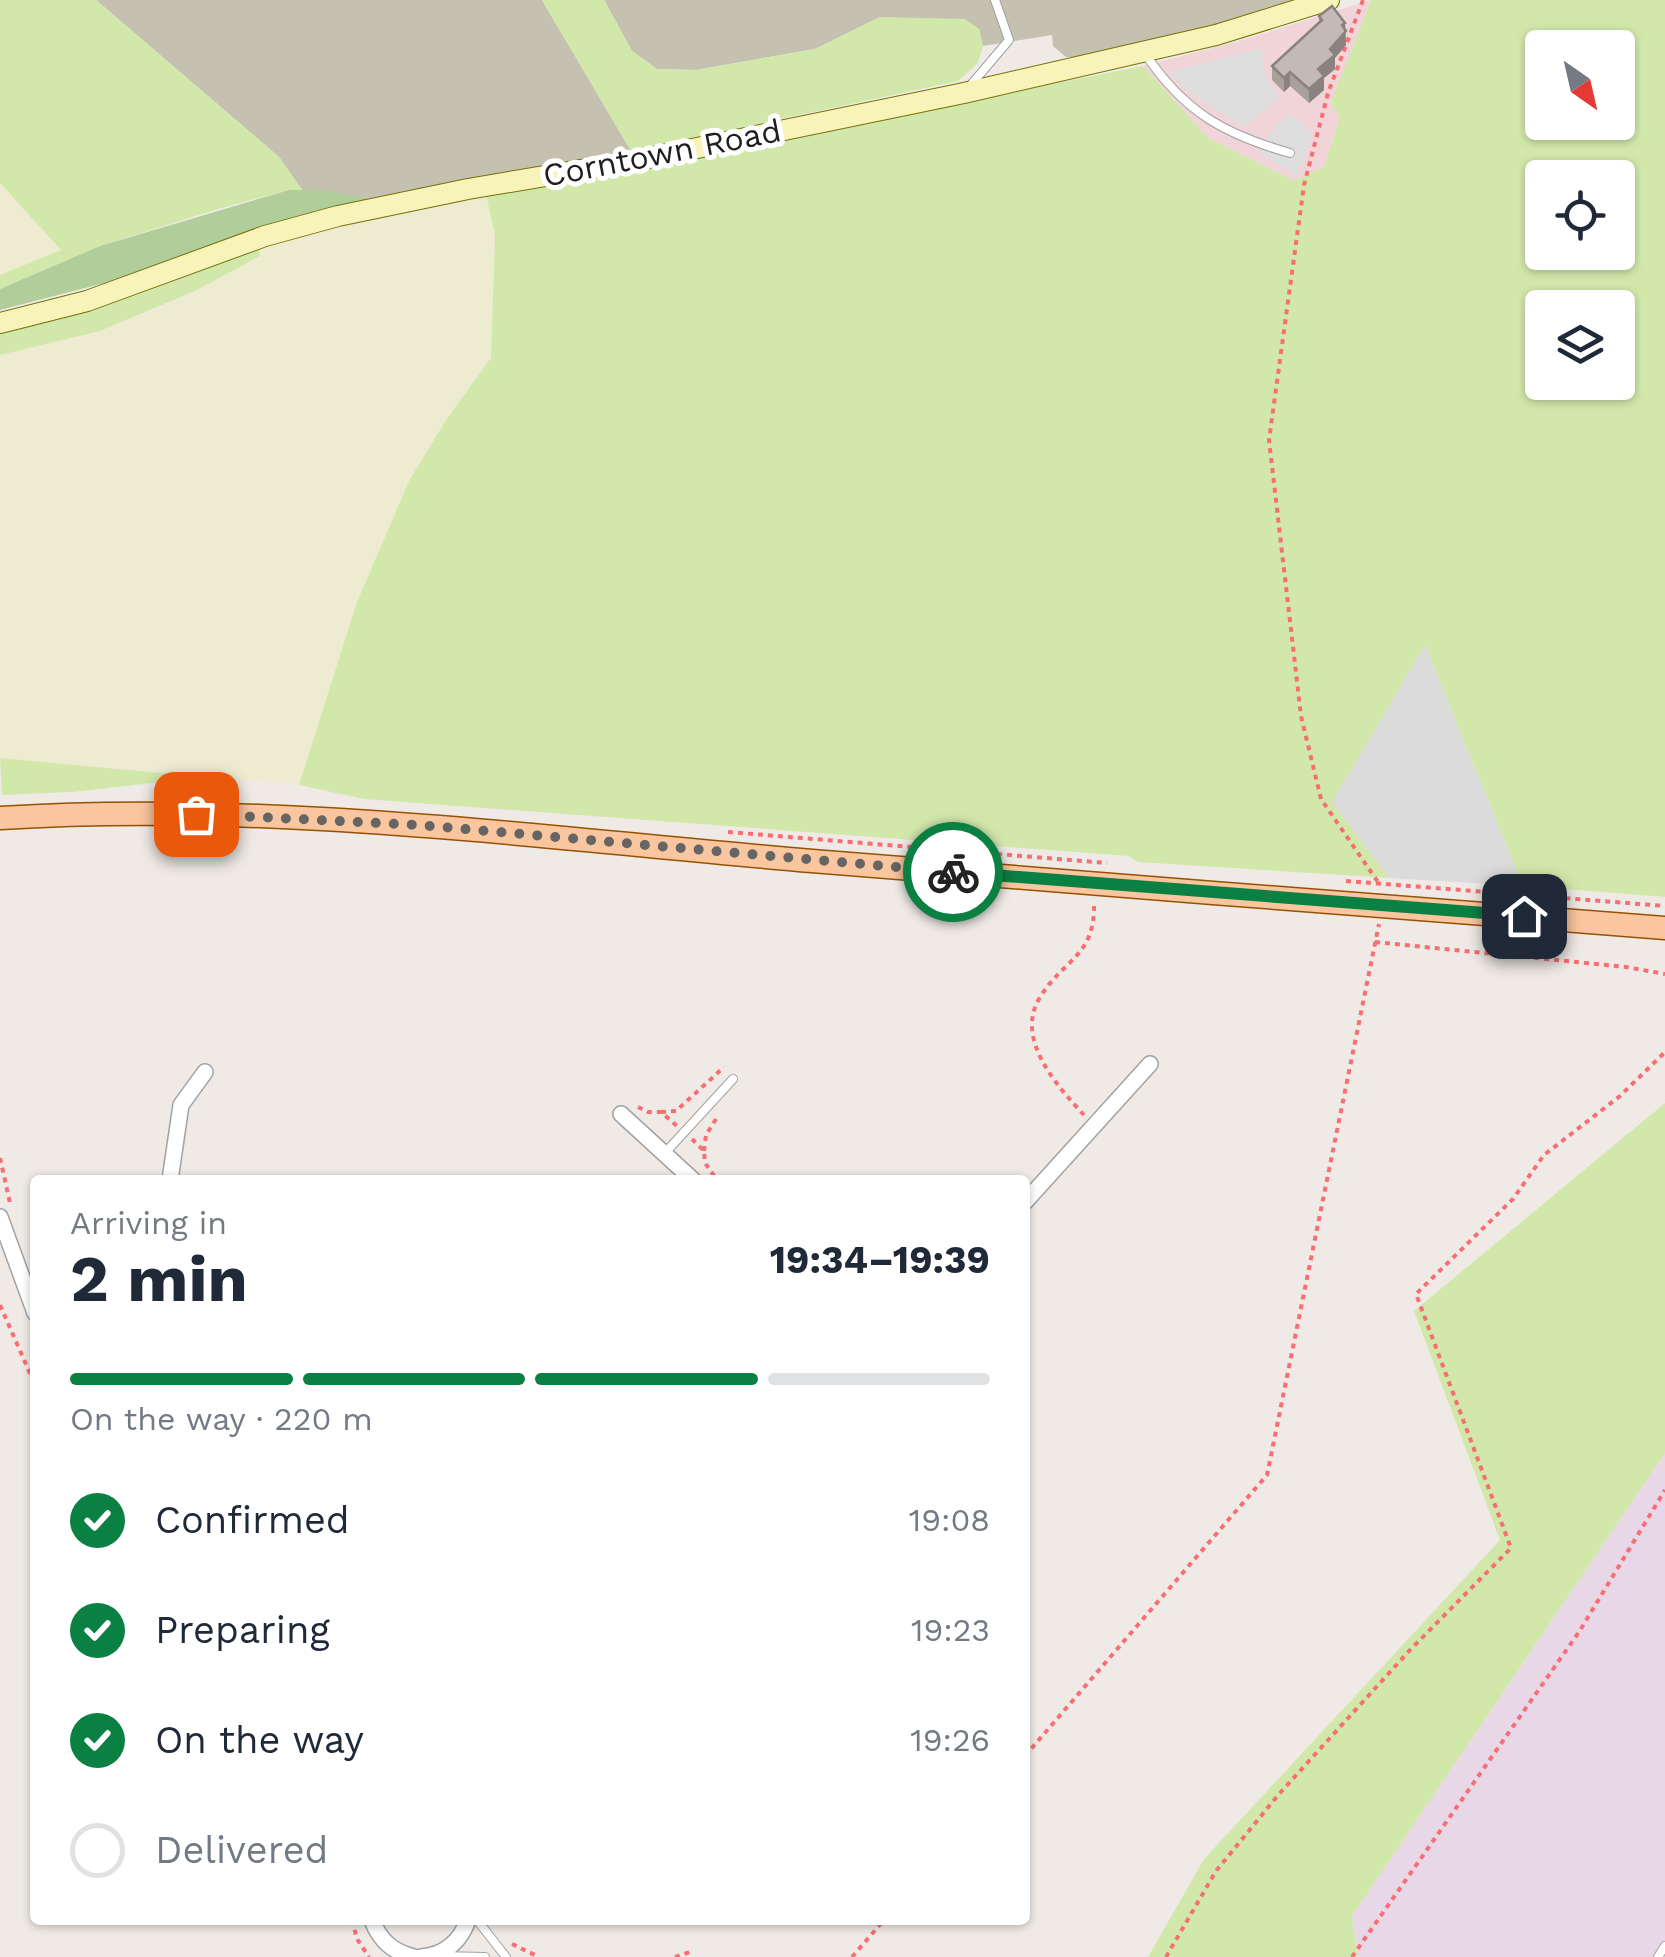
<!DOCTYPE html>
<html lang="en">
<head>
<meta charset="utf-8">
<style>
	body { margin:0; font-family:"Work Sans",sans-serif; background:#f6f6f7; color:#1f2937; height:100vh; display:flex; flex-direction:column; font-size:38px; white-space:nowrap }
	* { box-sizing:border-box; margin:0 }
	p { font-size:32px; color:#747a83 }
	.icon { flex:none; width:55px; height:55px; fill:none; stroke:currentColor; stroke-width:2; stroke-linecap:round; stroke-linejoin:round }
	.map { position:relative; flex:1; overflow:hidden }
	.drawer { position:absolute; left:30px; top:1175px; width:1000px; height:750px; display:flex; flex-direction:column; background:#fff; border-radius:10px; box-shadow:0 2px 8px #0004 }
	.drawer>* { flex:none }
	.needle { width:65px; rotate:146deg }
	.fabs { position:absolute; left:1525px; top:30px; display:grid; gap:20px }
	.fabs a { display:grid; place-items:center; width:110px; height:110px; border-radius:10px; background:#fff; box-shadow:0 2px 8px #0004; font-size:50px }
	.pin { position:absolute; display:grid; place-items:center; width:85px; height:85px; color:#fff; margin:-42px; border-radius:20px; box-shadow:0 5px 15px #0006 }
	.courier { position:absolute; display:grid; place-items:center; width:100px; height:100px; margin:-50px; border:8px solid #0b8043; border-radius:50%; background:#fff; color:#222; box-shadow:0 2px 12px #0007 }
	.summary em { font-style:normal; font-weight:700 }
	.summary div { display:flex; flex-direction:column-reverse }
	.summary { display:flex; align-items:center; justify-content:space-between; height:170px; padding:0 40px }
	h1 { font-size:65px; font-weight:700; line-height:75px }
	.bar { display:grid; grid-template-columns:repeat(4,1fr); gap:15px 10px; align-content:center; height:120px; padding:0 40px }
	.bar i { height:12px; border-radius:8px; background:#e0e1e3 }
	.bar .active { background:#0b8043 }
	.bar p { grid-column:span 4 }
	ol { padding:0 40px; list-style:none }
	li { display:flex; align-items:center; gap:30px; height:110px }
	li p { margin-inline-start:auto }
	li .icon { padding:10px; border-radius:50%; background:#0b8043; color:#fff; stroke-width:4 }
	li:last-child { color:#747a83 }
	li i { width:55px; height:55px; border:5px solid #e0e1e3; border-radius:50% }
	.map>svg:first-child { display:block }
	.residential { fill:#dcdbdc }
	.commercial { fill:#f0d4d7 }
	.industrial { fill:#e8d7e7 }
	.construction { fill:#c4c1b0 }
	.farmland { fill:#eeecd0 }
	.grass { fill:#d2e8ab; fill-rule:evenodd }
	.forest { fill:#b1ce9a }
	.parking { fill:#dedede }
	.lines { fill:none; stroke-linecap:round; stroke-linejoin:round }
	.service-casing { stroke:#a2a2a2; stroke-width:10 }
	.minor-casing { stroke:#a2a2a2; stroke-width:18 }
	.secondary-casing { stroke:#747107; stroke-width:22 }
	.primary-casing { stroke:#965103; stroke-width:25 }
	.path { stroke:#f76e73; stroke-width:4; stroke-dasharray:5 5; stroke-linecap:butt }
	.service { stroke:#fff; stroke-width:8 }
	.minor { stroke:#fff; stroke-width:15 }
	.secondary { stroke:#f8f3b9; stroke-width:20 }
	.primary { stroke:#fac69f; stroke-width:22 }
	.wall { fill:#a99f9b }
	.shaded-wall { fill:#89827e }
	.building { fill:#c4b9b4; stroke:#89827e; stroke-width:2.5 }
	.done { stroke:#676564; stroke-width:10; stroke-dasharray:0 18 }
	.route { stroke:#0b8043; stroke-width:12 }
	.labels { text-anchor:middle; stroke-width:10; stroke-linejoin:round; paint-order:stroke }
	.street-label { font-size:32px; fill:#1e1e1e; stroke:#fff }
</style>
</head>
<body>
<div class="map">
<svg width="1665" height="1957" viewBox="0 0 1665 1957">
	<rect width="100%" height="100%" fill="#efeae5"/>
	<polygon class="residential" points="1425,645 1523,886 1389,878 1331,802"/>
	<polygon class="commercial" points="1371,0 1332,102 1340,118 1324,168 1294,181 1208,138 1143,66 1240,41"/>
	<polygon class="industrial" points="1665,1453 1665,1957 1358,1957 1352,1916"/>
	<g class="construction">
		<polygon points="96,0 542,0 631,151 371,198 302,190 279,157"/>
		<polygon points="604,0 1305,0 1228,26 1091,57 1066,57 1053,46 1052,35 983,46 979,29 920,19 880,17 815,49 696,70 657,69 632,51"/>
	</g>
	<g class="farmland">
		<polygon points="0,183 61,250 0,275"/>
		<polygon points="486,195 495,235 491,358 448,417 357,602 299,785 0,758 0,355 100,331 152,311 195,291 259,246 320,228"/>
	</g>
	<g class="grass">
		<polygon points="0,0 96,0 279,157 302,190 289,190 218,209 100,246 0,289 0,275 61,250 0,183"/>
		<polygon points="542,0 604,0 632,51 657,69 696,70 815,49 880,17 965,19 979,29 983,46 978,63 958,81 631,151"/>
		<path d="M1371,0h294v897l-142,-11 -98,-241 -93,157 57,76 -251,-16 -9,-6 -765,-57 -65,-14 58,-183 53,-123 38,-62 43,-59 4,-123 -9,-40 657,-129 65,72 86,43 30,-14 16,-49 -9,-16zM1542,48h76v74h-76zM1542,178h76v74h-76zM1542,308h76v74h-76z"/>
		<polygon points="259,246 260,256 195,291 100,331 0,355 0,331"/>
		<polygon points="0,758 204,777 73,792 2,795"/>
		<polygon points="1665,1103 1665,1453 1352,1916 1358,1957 1148,1957 1204,1859 1500,1540 1414,1311"/>
	</g>
	<polygon class="forest" points="289,190 316,190 371,198 108,282 0,310 0,289 100,246"/>
	<g class="parking">
		<polygon points="1261,48 1266,79 1278,91 1275,94 1279,98 1243,127 1187,91 1169,72"/>
		<polygon points="1290,114 1313,133 1298,176 1260,154 1270,132"/>
	</g>
	<g class="lines">
		<g class="service-casing">
			<g id="service">
				<path d="M1144,52c39,59 79,82 146,101"/>
				<polyline points="970,86 1009,40 995,0"/>
				<polyline points="664,1154 733,1079"/>
				<polyline points="477,1920 506,1957"/>
				<polyline points="440,1956 485,1957"/>
				<polyline points="1658,1957 1665,1946"/>
			</g>
		</g>
		<g class="minor-casing">
			<g id="minor">
				<polyline points="621,1114 693,1180"/>
				<polyline points="170,1180 181,1105 205,1072"/>
				<polyline points="1025,1202 1150,1064"/>
				<polyline points="0,1217 35,1313"/>
				<path d="M372,1920c8,21 21,32 42,37"/>
				<path d="M421,1957c24,-2 39,-15 47,-37"/>
			</g>
		</g>
		<g class="secondary-casing">
			<polyline id="secondary" points="0,323 87,301 265,236 338,216 468,189 634,161 964,93 1216,35 1329,0"/>
		</g>
		<g class="primary-casing">
			<path id="primary" d="M0,818c272,-17 541,20 812,43 284,24 569,44 853,67"/>
		</g>
		<g class="path">
			<polyline points="1363,0 1328,93 1304,185 1269,440 1301,716 1321,799 1380,885"/>
			<polyline points="728,832 1107,863"/>
			<polyline points="1346,881 1665,906"/>
			<polyline points="1375,942 1626,967 1665,974"/>
			<polyline points="638,1107 648,1112 661,1112 677,1126"/>
			<polyline points="661,1112 676,1111 724,1067"/>
			<path d="M1084,1115c-26,-28 -69,-75 -45,-116 24,-41 57,-41 55,-98"/>
			<polyline points="692,1139 704,1151 705,1163 717,1180"/>
			<polyline points="704,1151 706,1135 716,1119"/>
			<polyline points="0,1158 10,1203"/>
			<polyline points="0,1305 35,1385"/>
			<polyline points="1025,1756 1267,1475 1379,924"/>
			<polyline points="352,1920 357,1939 369,1957"/>
			<polyline points="512,1944 539,1957"/>
			<polyline points="675,1957 690,1952"/>
			<polyline points="852,1957 884,1920"/>
			<polyline points="1166,1957 1216,1871 1279,1794 1410,1650 1511,1548 1416,1294 1513,1199 1544,1155 1620,1096 1665,1052"/>
			<polyline points="1352,1957 1579,1632 1665,1490"/>
		</g>
		<use href="#service" class="service"/>
		<use href="#minor" class="minor"/>
		<use href="#secondary" class="secondary"/>
		<use href="#primary" class="primary"/>
	</g>
	<polygon class="wall" points="1319,16 1345,23 1346,45 1335,58 1335,69 1324,78 1324,90 1309,103 1290,86 1284,92 1272,80 1272,66 1319,23"/>
	<g class="shaded-wall">
		<polygon points="1345,23 1346,45 1335,58 1335,69 1324,78 1324,90 1309,103 1309,89 1318,69 1330,49 1342,25"/>
		<polygon points="1290,72 1290,86 1284,92 1284,78"/>
	</g>
	<polygon class="building" points="1332,6 1345,23 1342,25 1346,31 1330,49 1335,55 1318,69 1324,76 1309,89 1290,72 1284,78 1272,66 1322,20 1319,16"/>
	<g class="lines">
		<polyline class="done" points="196,814 419,825 953,872"/>
		<polyline class="route" points="953,872 1524,916"/>
	</g>
	<g class="labels">
		<g class="street-label">
			<text transform="translate(662 153) rotate(-11)" y="11">Corntown Road</text>
		</g>
	</g>
</svg>
<div class="fabs">
<a><svg class="needle" viewBox="-14 -14 28 28"><path d="M0-13l5 13h-10z" fill="#e53935"/><path d="M0 13l5-13h-10z" fill="#747a83"/></svg></a>
<a><svg class="icon" aria-label="locate" viewBox="0 0 24 24"><circle cx="12" cy="12" r="6"/><path d="M12 2v4M12 18v4M2 12h4M18 12h4"/></svg></a>
<a><svg class="icon" aria-label="layers" viewBox="0 0 24 24"><path d="M12 4l9 5-9 5-9-5zM3 14l9 5 9-5"/></svg></a>
</div>
<div class="pin" style="left:196px;top:814px;background:#ea580c"><svg class="icon" aria-label="bag" viewBox="0 0 24 24"><path d="M5 8h14l-1 12H6zM9 8a3 3 0 0 1 6 0"/></svg></div>
<div class="pin" style="left:1524px;top:916px;background:#1f2937"><svg class="icon" aria-label="home" viewBox="0 0 24 24"><path d="M3 11l9-7 9 7M6 9v11h12V9"/></svg></div>
<div class="courier" style="left:953px;top:872px"><svg class="icon" aria-label="bike" viewBox="0 0 24 24"><circle cx="6" cy="16" r="4"/><circle cx="18" cy="16" r="4"/><path d="M6 16l4-8h5l3 8M10 8l3 8H6M13 5h3"/></svg></div>
<section class="drawer">
<div class="summary"><div><h1>2 min</h1><p>Arriving in</p></div><em>19:34–19:39</em></div>
<div class="bar"><i class="active"></i><i class="active"></i><i class="active"></i><i></i><p>On the way · 220 m</p></div>
<ol>
<li><svg class="icon" aria-label="check" viewBox="0 0 24 24"><path d="M5 12l5 5 9-10"/></svg>Confirmed<p>19:08</p></li>
<li><svg class="icon" aria-label="check" viewBox="0 0 24 24"><path d="M5 12l5 5 9-10"/></svg>Preparing<p>19:23</p></li>
<li><svg class="icon" aria-label="check" viewBox="0 0 24 24"><path d="M5 12l5 5 9-10"/></svg>On the way<p>19:26</p></li>
<li><i></i>Delivered</li>
</ol>
</section>
</div>
</body>
</html>
